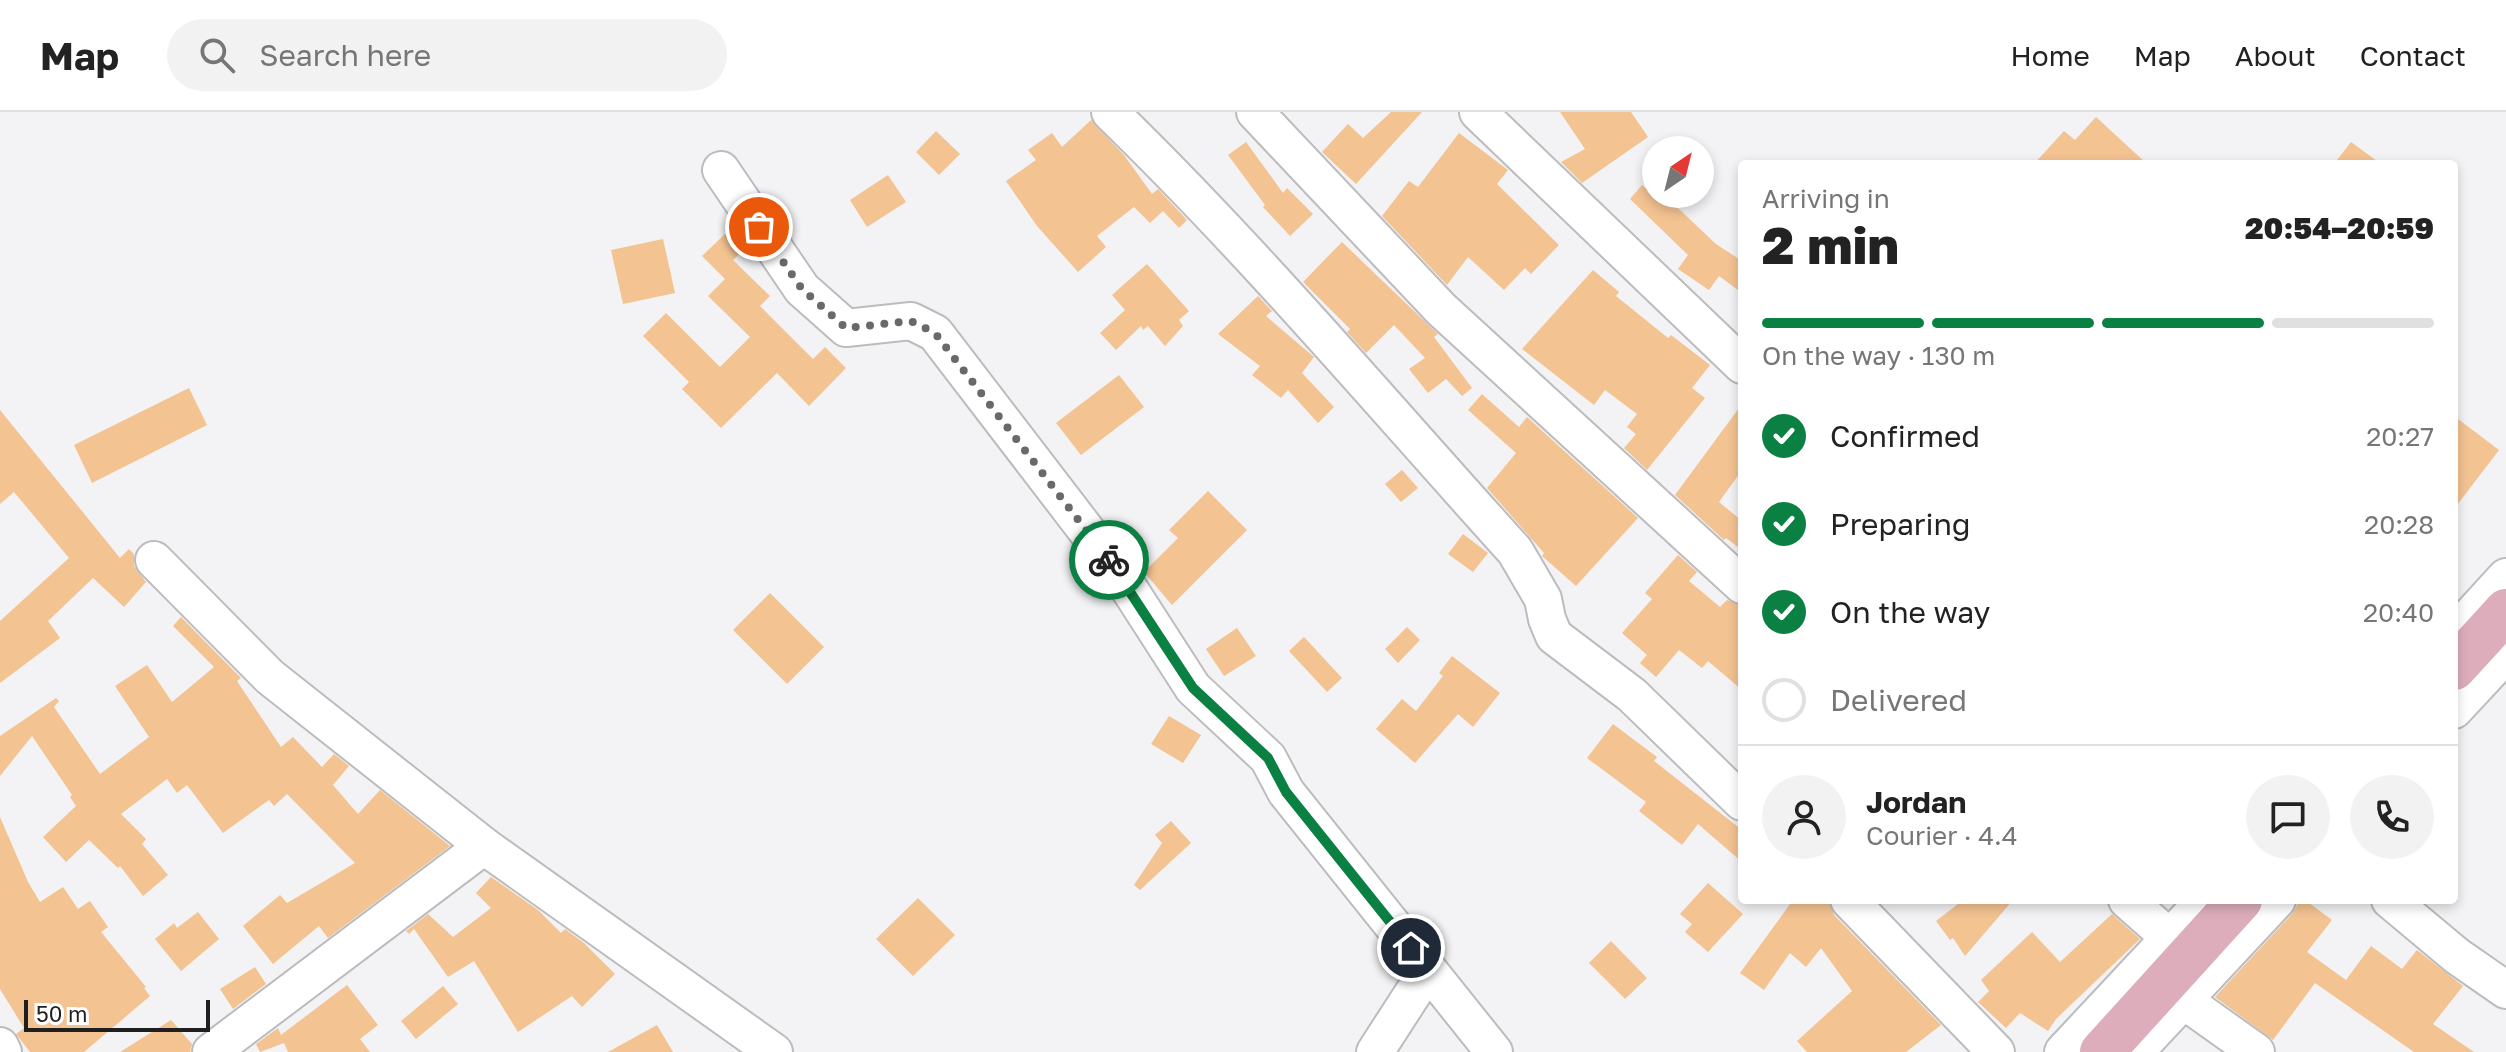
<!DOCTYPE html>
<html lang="en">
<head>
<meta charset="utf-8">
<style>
	body { margin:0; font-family:"Golos Text",sans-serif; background:#f2f2f2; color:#222; height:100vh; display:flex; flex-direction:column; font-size:30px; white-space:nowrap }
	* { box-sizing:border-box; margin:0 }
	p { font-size:26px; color:#767676 }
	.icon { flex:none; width:44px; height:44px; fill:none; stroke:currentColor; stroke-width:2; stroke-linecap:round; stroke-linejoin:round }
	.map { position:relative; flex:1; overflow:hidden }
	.side { position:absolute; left:1738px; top:48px; width:720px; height:744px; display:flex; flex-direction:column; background:#fff; border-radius:8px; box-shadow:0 4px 12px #0003 }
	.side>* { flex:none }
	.needle { width:52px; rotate:35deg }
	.fabs { position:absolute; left:1642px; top:24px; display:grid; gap:16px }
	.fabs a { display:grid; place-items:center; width:72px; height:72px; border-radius:50%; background:#fff; box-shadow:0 4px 12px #0003; font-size:40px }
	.scale { position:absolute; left:24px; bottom:20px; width:186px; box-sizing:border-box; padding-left:8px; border:4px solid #1f1f20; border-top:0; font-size:22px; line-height:28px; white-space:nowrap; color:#1f1f20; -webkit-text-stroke:6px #fff; paint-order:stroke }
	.pin { position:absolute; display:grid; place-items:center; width:68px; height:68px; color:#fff; margin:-34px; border:4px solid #fff; border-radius:50%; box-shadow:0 2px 8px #0007 }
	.courier { position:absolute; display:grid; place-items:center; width:80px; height:80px; margin:-40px; border:6px solid #0b8043; border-radius:50%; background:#fff; color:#222; box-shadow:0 2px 10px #0007 }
	.overview em { font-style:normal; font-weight:800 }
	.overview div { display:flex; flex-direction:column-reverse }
	.overview { display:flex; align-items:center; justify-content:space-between; height:136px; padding:0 24px }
	h1 { font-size:52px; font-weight:800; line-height:60px }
	.bar { display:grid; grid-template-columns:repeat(4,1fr); gap:12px 8px; align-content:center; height:96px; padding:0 24px }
	.bar i { height:10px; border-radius:6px; background:#e0e0e0 }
	.bar .current { background:#0b8043 }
	.bar p { grid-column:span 4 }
	.line { display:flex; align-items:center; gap:20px; padding:0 24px; border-top:2px solid #e0e0e0 }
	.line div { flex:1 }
	.round { display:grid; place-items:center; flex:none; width:84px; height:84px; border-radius:42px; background:#f2f2f2 }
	ol { padding:0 24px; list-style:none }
	li { display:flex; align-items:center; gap:24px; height:88px }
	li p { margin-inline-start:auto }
	li .icon { padding:8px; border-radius:50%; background:#0b8043; color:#fff; stroke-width:4 }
	li:last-child { color:#767676 }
	li i { width:44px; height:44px; border:4px solid #e0e0e0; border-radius:50% }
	header { display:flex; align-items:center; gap:48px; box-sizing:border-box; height:112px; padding:0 40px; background:#fff; border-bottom:2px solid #e0e0e0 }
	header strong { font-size:38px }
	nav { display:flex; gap:44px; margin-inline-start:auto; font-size:28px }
	.search { width:560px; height:72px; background:#f2f2f2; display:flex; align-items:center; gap:20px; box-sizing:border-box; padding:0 28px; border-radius:44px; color:#767676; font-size:30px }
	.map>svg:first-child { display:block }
	.building { fill:#f4c392 }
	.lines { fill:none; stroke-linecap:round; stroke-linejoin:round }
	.minor-casing { stroke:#bcbcbe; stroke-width:40 }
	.major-casing { stroke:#8c5868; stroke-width:48 }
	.minor { stroke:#fff; stroke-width:36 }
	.major { stroke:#ddadbb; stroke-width:44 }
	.done { stroke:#69696a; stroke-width:8; stroke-dasharray:0 14.4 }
	.route { stroke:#0b8043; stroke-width:10 }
</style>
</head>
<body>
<header>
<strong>Map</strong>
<div class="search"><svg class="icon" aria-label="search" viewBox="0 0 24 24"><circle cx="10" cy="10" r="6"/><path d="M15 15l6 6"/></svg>Search here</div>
<nav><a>Home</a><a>Map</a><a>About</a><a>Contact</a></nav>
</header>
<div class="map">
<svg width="2506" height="940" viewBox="0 0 2506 940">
	<rect width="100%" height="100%" fill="#f3f2f4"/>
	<g class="building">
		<polygon points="1391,0 1422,0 1356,72 1322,40 1348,12 1363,26"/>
		<polygon points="1560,0 1631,0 1648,25 1582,71 1561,50 1585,37"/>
		<polygon points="2096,5 2147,52 2034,52 2064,19 2075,28"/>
		<polygon points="1091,8 1124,43 1152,82 1158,77 1187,108 1179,116 1163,99 1150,111 1134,95 1097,124 1106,135 1078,160 1037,114 1006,69 1036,48 1028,38 1052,21 1062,35"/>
		<polygon points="936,19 960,42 939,63 916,40"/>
		<polygon points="1459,21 1508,58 1497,72 1559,133 1531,162 1525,156 1504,178 1468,145 1447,173 1382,104 1409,69 1418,75"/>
		<polygon points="1246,30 1283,81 1287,76 1313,102 1290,124 1263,95 1265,93 1228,43"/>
		<polygon points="2351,30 2381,52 2334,52"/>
		<polygon points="888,63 906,90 867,115 850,88"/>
		<polygon points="1642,73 1652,82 1663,82 1716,132 1742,149 1742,181 1719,164 1709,178 1678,157 1688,143 1630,87"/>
		<polygon points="727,120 745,137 733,148 770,184 760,194 813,247 825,235 846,256 809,294 777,261 721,316 682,277 689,270 643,224 666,201 720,255 750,225 708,184 725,167 702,144"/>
		<polygon points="663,127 675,181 623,192 611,138"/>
		<polygon points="1342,130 1438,222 1434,225 1472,276 1462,284 1446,267 1428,281 1409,257 1425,246 1394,213 1366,241 1347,220 1350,217 1303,170"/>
		<polygon points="1147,152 1189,199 1179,208 1183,214 1165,234 1148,214 1143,218 1141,214 1116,238 1100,221 1125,198 1112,183"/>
		<polygon points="1593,158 1619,180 1616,184 1668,226 1671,223 1710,253 1692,276 1705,286 1647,358 1624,336 1636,322 1627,315 1637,302 1605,278 1594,293 1522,237"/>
		<polygon points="1258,184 1272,199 1266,204 1314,245 1302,261 1334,295 1318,311 1288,278 1281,286 1252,263 1260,254 1218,222"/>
		<polygon points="1119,263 1144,295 1081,343 1056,311"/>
		<polygon points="189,276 207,313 92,371 74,333"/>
		<polygon points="1482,282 1519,315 1527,305 1638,406 1576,474 1542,444 1544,441 1487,376 1516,341 1468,298"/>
		<polygon points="1742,292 1742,358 1719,390 1742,409 1742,438 1726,426 1724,428 1675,383"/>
		<polygon points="0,298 120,446 129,437 134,442 134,454 146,470 124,495 93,466 48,509 60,526 0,571 0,509 69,446 14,380 0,392"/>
		<polygon points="2454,304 2499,338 2454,397"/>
		<polygon points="1402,358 1418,376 1401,390 1385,372"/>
		<polygon points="1208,379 1247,418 1172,493 1144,460 1178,426 1169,418"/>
		<polygon points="1463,422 1488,441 1473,460 1448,442"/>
		<polygon points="1678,443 1697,460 1689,469 1720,495 1727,488 1742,493 1742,578 1708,549 1702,556 1679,538 1656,565 1640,551 1647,543 1622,521 1652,487 1645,481"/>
		<polygon points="770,481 824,535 787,572 733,518"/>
		<polygon points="181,505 241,566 237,569 281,635 293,625 322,655 334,642 349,654 333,673 358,702 380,678 450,734 328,826 319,814 273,852 243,814 280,783 287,791 355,751 287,682 274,694 269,688 223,721 187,673 177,681 167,667 121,702 146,727 142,732 168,763 143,784 120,754 118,756 89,728 66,750 43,725 76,694 70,685 72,683 32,624 0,664 0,624 56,586 59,589 54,595 100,662 149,625 115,574 147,553 172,590 214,555 173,514"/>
		<polygon points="1407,515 1420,528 1398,551 1385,537"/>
		<polygon points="1237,516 1256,544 1224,564 1206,537"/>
		<polygon points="1304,525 1342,566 1327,580 1289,539"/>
		<polygon points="1452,544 1500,581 1473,615 1458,602 1415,651 1376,617 1402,587 1416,599 1443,564 1439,561"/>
		<polygon points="1169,604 1201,623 1183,651 1151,632"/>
		<polygon points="1613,612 1657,645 1654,649 1742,718 1742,750 1698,712 1682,733 1639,699 1646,690 1587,646"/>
		<polygon points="0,705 28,770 40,790 63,775 78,797 90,789 108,815 101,820 146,875 144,876 150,884 84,940 30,940 16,922 24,916 0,877"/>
		<polygon points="1171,709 1191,731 1140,778 1134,773 1162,731 1155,723"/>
		<polygon points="491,765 538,798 561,821 565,817 584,831 615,862 582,895 572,884 518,920 474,849 448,865 414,817 409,822 406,819 428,802 453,825 491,796 476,781"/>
		<polygon points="1708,771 1743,802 1708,840 1685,820 1692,812 1680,802"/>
		<polygon points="918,786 955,823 913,864 876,827"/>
		<polygon points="1793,788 1829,788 1834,803 1941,913 1906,940 1807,940 1797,929 1852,879 1821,836 1806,855 1790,841 1764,878 1740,861"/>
		<polygon points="1963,788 2013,788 1965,844 1953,826 1950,828 1936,809"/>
		<polygon points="2300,788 2305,788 2332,808 2307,840 2346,868 2371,834 2402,857 2417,838 2463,874 2433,912 2474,940 2414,940 2315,871 2273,928 2215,885 2292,802"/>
		<polygon points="198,800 219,827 181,859 155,827 174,811 177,816"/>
		<polygon points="2112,802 2140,827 2056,907 2048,919 2020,901 2006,916 1978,890 1989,879 1981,868 2032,820 2060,850"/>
		<polygon points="1611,829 1647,866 1625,887 1589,851"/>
		<polygon points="255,855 266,872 233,897 220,877"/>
		<polygon points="347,873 378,913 360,927 370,940 288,940 284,931 260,940 256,932 278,916 281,923"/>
		<polygon points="443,874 458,892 416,927 401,909"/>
		<polygon points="171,908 192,932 190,940 120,940"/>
		<polygon points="657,913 673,940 608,940"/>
	</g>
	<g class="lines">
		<g class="minor-casing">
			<g id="minor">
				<path d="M1110,0c143,139 272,292 405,439l28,48 4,20 7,17 78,59 110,107"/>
				<polyline points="1255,0 1441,197 1742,473"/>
				<polyline points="1478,0 1742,253"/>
				<polyline points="721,58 802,177 846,216 911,209 935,221 1119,461 1193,576 1268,646 1286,680 1494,940"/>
				<polyline points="154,448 270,565 484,734 774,940"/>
				<polyline points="2454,522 2506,465"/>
				<polyline points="2454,598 2506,542"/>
				<polyline points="1849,788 1996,940"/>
				<polyline points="2127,788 2170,826"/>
				<polyline points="2390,788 2457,844 2506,878"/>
				<polyline points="2183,888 2256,940"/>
				<polyline points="0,934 3,940"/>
				<polyline points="211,940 484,734"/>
				<polyline points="1375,940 1428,858"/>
				<polyline points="2063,940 2205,788"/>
				<polyline points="2135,940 2277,788"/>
			</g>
		</g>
		<g class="major-casing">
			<g id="major">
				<polyline points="2454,556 2506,499"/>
				<polyline points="2102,940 2240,788"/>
			</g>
		</g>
		<use href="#minor" class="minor"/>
		<use href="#major" class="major"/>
	</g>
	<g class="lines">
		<polyline class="done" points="759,115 802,177 846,216 911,209 935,221 1109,448"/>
		<polyline class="route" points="1109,448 1193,576 1268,646 1286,680 1411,836"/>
	</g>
</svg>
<div class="fabs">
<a><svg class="needle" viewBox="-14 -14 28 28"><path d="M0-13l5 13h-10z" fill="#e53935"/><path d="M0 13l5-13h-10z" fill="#767676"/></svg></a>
</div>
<div class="scale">50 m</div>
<div class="pin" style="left:759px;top:115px;background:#ea580c"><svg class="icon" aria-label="bag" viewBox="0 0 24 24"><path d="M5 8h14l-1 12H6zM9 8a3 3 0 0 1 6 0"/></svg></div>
<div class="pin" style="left:1411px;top:836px;background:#1f2937"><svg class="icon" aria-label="home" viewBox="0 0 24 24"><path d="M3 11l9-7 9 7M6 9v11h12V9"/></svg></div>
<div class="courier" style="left:1109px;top:448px"><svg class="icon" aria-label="bike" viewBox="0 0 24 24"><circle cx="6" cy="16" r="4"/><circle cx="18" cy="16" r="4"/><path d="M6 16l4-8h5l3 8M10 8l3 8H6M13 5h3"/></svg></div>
<section class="side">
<div class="overview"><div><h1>2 min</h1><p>Arriving in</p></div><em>20:54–20:59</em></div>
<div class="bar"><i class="current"></i><i class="current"></i><i class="current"></i><i></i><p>On the way · 130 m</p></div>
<ol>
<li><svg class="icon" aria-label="check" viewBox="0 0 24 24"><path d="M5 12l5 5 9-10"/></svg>Confirmed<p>20:27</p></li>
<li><svg class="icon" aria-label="check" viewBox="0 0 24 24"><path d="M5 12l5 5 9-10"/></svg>Preparing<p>20:28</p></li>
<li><svg class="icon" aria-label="check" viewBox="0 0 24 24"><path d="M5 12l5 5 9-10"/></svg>On the way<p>20:40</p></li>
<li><i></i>Delivered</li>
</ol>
<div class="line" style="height:144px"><a class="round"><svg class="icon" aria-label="person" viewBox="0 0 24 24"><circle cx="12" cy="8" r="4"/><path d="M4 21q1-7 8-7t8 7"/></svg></a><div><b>Jordan</b><p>Courier · 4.4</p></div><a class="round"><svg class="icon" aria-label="chat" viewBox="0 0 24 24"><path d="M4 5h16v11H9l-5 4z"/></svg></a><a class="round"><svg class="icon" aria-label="phone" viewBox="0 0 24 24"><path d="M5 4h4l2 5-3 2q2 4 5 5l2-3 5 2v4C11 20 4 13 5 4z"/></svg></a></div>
</section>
</div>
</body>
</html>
